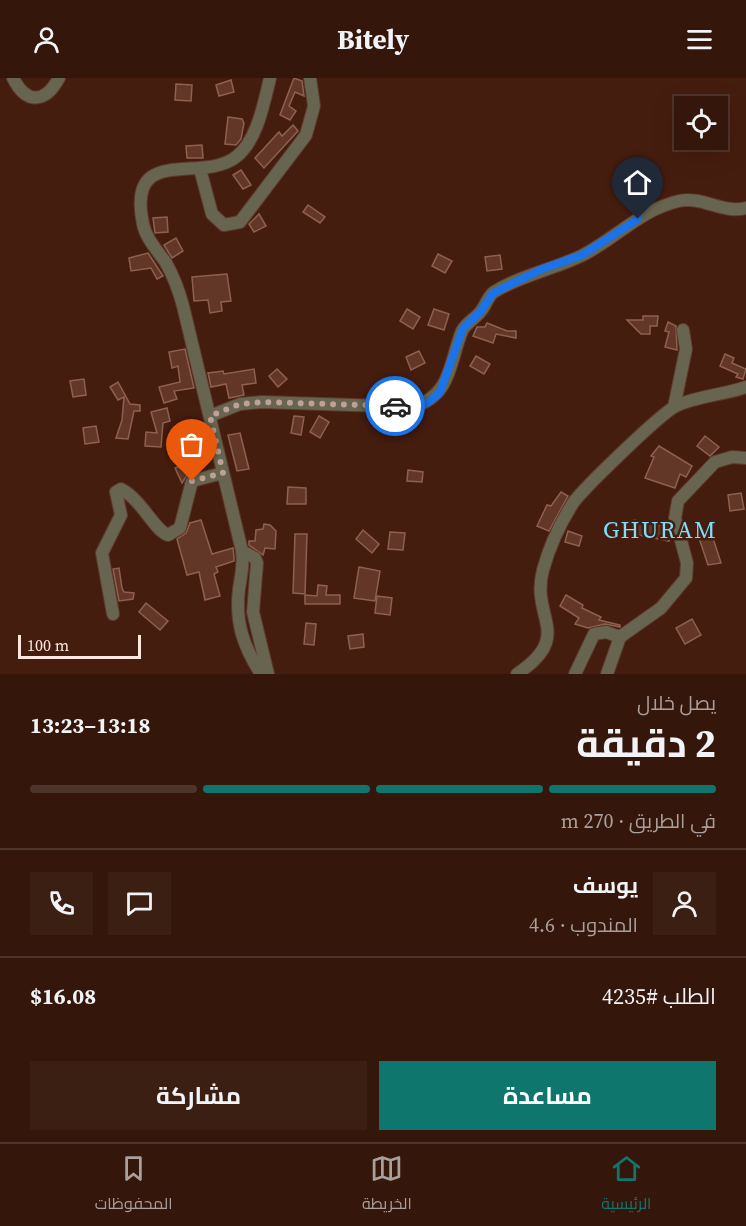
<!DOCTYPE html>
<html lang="ar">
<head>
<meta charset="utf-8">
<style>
	body { margin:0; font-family:"Source Serif 4",Cairo,serif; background:#3c1f13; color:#f1f3f6; direction:rtl; height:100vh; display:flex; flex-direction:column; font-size:22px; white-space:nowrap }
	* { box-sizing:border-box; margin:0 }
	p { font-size:20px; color:#a99f9c }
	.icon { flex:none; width:33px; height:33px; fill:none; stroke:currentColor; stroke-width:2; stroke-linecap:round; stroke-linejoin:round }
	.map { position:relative; height:596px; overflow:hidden; direction:ltr }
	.side { display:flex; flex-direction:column; background:#34160a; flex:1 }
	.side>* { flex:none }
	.buttons { position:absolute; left:674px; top:18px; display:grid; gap:12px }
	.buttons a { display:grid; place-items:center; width:54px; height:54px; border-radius:0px; background:#34160a; box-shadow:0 6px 24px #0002,0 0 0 2px #4e352b; font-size:30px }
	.scale { position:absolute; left:18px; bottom:15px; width:123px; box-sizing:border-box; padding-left:6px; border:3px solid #fde7df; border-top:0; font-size:16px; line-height:21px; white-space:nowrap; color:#fde7df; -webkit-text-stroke:4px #451d0e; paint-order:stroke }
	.pin { position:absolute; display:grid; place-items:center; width:51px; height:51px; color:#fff; margin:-62px -26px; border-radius:50% 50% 50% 0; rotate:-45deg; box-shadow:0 0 6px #0007 }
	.pin .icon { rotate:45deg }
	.courier { position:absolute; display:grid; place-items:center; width:60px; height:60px; margin:-30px; border:4px solid #1a73e8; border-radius:50%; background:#fff; color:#222; box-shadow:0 2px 8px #0007 }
	.overview em { font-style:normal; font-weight:700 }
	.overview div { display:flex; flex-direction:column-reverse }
	.overview { display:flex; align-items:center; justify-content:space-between; height:102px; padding:0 30px }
	h1 { font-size:39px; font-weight:700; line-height:45px }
	.bar { display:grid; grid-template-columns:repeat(4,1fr); gap:9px 6px; align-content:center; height:72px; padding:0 30px }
	.bar i { height:8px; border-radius:4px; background:#4e352b }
	.bar .selected { background:#0f766e }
	.bar p { grid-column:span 4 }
	.line { display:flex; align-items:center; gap:15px; padding:0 30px; border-top:2px solid #4e352b }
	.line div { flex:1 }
	.round { display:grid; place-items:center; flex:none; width:63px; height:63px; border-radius:0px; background:#3c1f13 }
	.primary-button { display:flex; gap:12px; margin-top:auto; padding:12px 30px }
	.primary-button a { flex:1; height:69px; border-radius:0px; background:#0f766e; color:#fff; font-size:24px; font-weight:700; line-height:69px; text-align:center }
	.primary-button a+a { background:#3c1f13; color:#f1f3f6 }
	header { display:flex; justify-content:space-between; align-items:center; height:78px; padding:0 30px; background:#34160a; font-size:27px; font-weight:700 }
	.tabs { display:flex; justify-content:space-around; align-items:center; height:84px; border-top:2px solid #4e352b; background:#34160a; font-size:16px; color:#a99f9c }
	.tabs a { display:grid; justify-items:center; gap:3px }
	.tabs .selected { color:#0f766e }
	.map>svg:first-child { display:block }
	.building { fill:#623728; stroke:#8f6050; stroke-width:1.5 }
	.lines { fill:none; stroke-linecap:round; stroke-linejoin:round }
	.minor-casing { stroke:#5f392b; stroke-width:14 }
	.minor { stroke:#676450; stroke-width:12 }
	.done { stroke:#bda096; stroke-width:6; stroke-dasharray:0 10.8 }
	.route { stroke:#1a73e8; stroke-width:8 }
	.labels { text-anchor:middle; stroke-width:5; stroke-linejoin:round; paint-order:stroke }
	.quarter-label { font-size:24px; letter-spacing:1.5px; fill:#7edefc; stroke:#451d0e }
</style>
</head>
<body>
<header><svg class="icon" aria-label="menu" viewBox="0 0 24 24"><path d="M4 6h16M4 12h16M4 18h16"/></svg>Bitely<svg class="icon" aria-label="person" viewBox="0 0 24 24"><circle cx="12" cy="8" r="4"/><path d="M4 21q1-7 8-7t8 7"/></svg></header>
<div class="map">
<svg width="746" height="596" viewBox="0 0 746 596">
	<rect width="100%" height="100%" fill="#451d0e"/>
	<g class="building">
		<polygon points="294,0 302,3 304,18 295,14 289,28 296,33 290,42 280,37"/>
		<polygon points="231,2 234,14 219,18 216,7"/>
		<polygon points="176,6 192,7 191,23 175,22"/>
		<polygon points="228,39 242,41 244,45 241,61 236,67 225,66"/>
		<polygon points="293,47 298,53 264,90 255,80 279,54 282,58"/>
		<polygon points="202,67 203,80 187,80 186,68"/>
		<polygon points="241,92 251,107 243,111 233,97"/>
		<polygon points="308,127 325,139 320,145 303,134"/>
		<polygon points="259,136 266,148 254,154 249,146"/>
		<polygon points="167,139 168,154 155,155 153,140"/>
		<polygon points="176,160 183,173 172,180 164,167"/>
		<polygon points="148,175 163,198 157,201 151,190 131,193 129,180"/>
		<polygon points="438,176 452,183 445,195 432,188"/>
		<polygon points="500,177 502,191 487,193 485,179"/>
		<polygon points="227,196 231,223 221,224 222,233 210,235 208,222 194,223 192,199"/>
		<polygon points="407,231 420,239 413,251 400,243"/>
		<polygon points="434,231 449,236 444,252 428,247"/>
		<polygon points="643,238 658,238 657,248 650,248 650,256 641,256 627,242 643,242"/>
		<polygon points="668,244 676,248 677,272 665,269 669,254 665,253"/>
		<polygon points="487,245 507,253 516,253 516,260 496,256 493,265 473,258 477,249 485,249"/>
		<polygon points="185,271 194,310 174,313 177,321 164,325 159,309 180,304 178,288 172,290 169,274"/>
		<polygon points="419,273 425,285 411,292 406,279"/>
		<polygon points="725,276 734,280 732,285 746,291 743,301 736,299 738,296 720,288"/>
		<polygon points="476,278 490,286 484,296 470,288"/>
		<polygon points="254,291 256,305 242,307 244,317 229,320 226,306 211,309 208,295 223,293 224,296"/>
		<polygon points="277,291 287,301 278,309 269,298"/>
		<polygon points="84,301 86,317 73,319 70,303"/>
		<polygon points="118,304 130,326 140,327 140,333 134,333 128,361 116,360 122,342 124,319 118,322 110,309"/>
		<polygon points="167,330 170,343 163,345 161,369 145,368 146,354 157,355 151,334"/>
		<polygon points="294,338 304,339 301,357 291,355"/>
		<polygon points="319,338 329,344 320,360 310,354"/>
		<polygon points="96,348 99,364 85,366 83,350"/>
		<polygon points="240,355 249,391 237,393 228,357"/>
		<polygon points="705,358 719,369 710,378 697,368"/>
		<polygon points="659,368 692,388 686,399 680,396 675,410 645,400 654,379 651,378"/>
		<polygon points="187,384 192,394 187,397 182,405 175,390"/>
		<polygon points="408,392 423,394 422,404 407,403"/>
		<polygon points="288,409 306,410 306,426 287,426"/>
		<polygon points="561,414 568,418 549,453 537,448 547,427 551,428"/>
		<polygon points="741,415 744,431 730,433 728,417"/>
		<polygon points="201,442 212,476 233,470 234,479 234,483 216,489 218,494 214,496 220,518 205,522 199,494 187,497 177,461 186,455 190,445"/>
		<polygon points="634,442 669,449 669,463 633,456"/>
		<polygon points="264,446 270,447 276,453 275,471 265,470 263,477 249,467 249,463 255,463 256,452 263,451"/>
		<polygon points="363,452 379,466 372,475 356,461"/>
		<polygon points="568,453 582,458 579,468 565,464"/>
		<polygon points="390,454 405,455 403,472 388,471"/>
		<polygon points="295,456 307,456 305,516 293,515"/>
		<polygon points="712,457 721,485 708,487 699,460"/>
		<polygon points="359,489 380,493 375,523 354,520"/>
		<polygon points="119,490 122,510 124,514 134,515 133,521 119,523 113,491"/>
		<polygon points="318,507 327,508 326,517 340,517 340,526 305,526 305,517 317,518"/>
		<polygon points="566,517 583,527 582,530 601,539 599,542 620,547 620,549 605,546 588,550 575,546 579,540 560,528"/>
		<polygon points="377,518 392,520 390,537 375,535"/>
		<polygon points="146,525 168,543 160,552 139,534"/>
		<polygon points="692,541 701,557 685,566 676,550"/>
		<polygon points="306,545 316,546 314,567 304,566"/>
		<polygon points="363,556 364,569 350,571 348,558"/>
	</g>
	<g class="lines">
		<g class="minor-casing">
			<g id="minor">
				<path d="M13,0c13,26 32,26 46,0"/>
				<polyline points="200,91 212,136 224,147 240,144 306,57 314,28 310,0"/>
				<polyline points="674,329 686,271 683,252"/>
				<path d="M210,338l30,-12 22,-2 151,5c39,-12 36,-44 49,-76 4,-8 14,-13 19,-20 5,-6 7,-15 13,-19 27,-17 61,-23 89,-37 33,-17 59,-46 96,-54 24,-5 44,13 67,7"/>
				<polyline points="242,473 255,480 257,485 253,534 268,596"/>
				<path d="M113,536l-11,-61 19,-38 -5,-23 5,-3c21,11 33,41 47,46l12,-7 12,-47 31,-8"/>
				<path d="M261,596c-18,-28 -26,-52 -22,-85 2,-14 5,-24 3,-38l-59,-245c-4,-15 -9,-29 -17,-43 -8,-12 -20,-24 -23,-39 -17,-81 58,-40 93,-67 21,-16 28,-54 34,-79"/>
				<path d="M517,596c58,-39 13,-56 26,-104 6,-22 18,-48 30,-67 11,-15 87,-89 103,-97 21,-10 47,-11 70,-19"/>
				<polyline points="575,596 594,556 606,554 620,559"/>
				<polyline points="607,596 620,559 661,530 686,500 687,485 675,440 678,423 715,384 732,379 746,380"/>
			</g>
		</g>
		<use href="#minor" class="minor"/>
	</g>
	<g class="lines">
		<polyline class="done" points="192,403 223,395 210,338 240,326 262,324 395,328"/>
		<polyline class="route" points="395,328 413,328 429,324 440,314 463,250 480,234 493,215 542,191 582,177 638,141"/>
	</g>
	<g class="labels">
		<g class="quarter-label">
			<text x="660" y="460">GHURAM</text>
		</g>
	</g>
</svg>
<div class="buttons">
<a><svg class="icon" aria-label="locate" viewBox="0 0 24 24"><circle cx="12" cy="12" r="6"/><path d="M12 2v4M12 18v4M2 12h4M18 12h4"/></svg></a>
</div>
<div class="scale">100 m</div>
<div class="pin" style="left:192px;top:403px;background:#ea580c"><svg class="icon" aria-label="bag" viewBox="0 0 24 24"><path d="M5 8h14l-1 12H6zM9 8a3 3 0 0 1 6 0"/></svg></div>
<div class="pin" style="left:638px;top:141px;background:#1f2937"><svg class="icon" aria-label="home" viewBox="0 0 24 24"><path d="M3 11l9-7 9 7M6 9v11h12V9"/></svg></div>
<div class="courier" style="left:395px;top:328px"><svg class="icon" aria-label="car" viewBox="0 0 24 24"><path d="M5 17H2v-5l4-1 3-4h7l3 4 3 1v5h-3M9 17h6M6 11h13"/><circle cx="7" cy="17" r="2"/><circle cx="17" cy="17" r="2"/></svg></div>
</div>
<section class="side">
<div class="overview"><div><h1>2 دقيقة</h1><p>يصل خلال</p></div><em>13:18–13:23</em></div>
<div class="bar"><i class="selected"></i><i class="selected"></i><i class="selected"></i><i></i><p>في الطريق · 270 m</p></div>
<div class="line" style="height:108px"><a class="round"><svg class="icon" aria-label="person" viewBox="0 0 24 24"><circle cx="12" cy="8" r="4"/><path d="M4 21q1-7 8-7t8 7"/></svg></a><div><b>يوسف</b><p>المندوب · 4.6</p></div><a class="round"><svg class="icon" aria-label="chat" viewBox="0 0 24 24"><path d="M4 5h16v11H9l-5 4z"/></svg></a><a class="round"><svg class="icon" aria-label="phone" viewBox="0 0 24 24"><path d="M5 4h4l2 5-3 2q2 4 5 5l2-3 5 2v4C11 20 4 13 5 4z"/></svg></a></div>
<div class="line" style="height:78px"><div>الطلب #4235</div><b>$16.08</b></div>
<div class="primary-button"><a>مساعدة</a><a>مشاركة</a></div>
</section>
<nav class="tabs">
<a class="selected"><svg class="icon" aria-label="home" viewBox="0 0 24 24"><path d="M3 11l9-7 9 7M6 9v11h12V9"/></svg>الرئيسية</a>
<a><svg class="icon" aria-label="map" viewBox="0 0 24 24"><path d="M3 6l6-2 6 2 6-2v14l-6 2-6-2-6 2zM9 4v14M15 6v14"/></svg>الخريطة</a>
<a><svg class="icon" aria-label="saved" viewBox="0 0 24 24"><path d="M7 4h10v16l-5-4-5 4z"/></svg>المحفوظات</a>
</nav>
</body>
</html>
